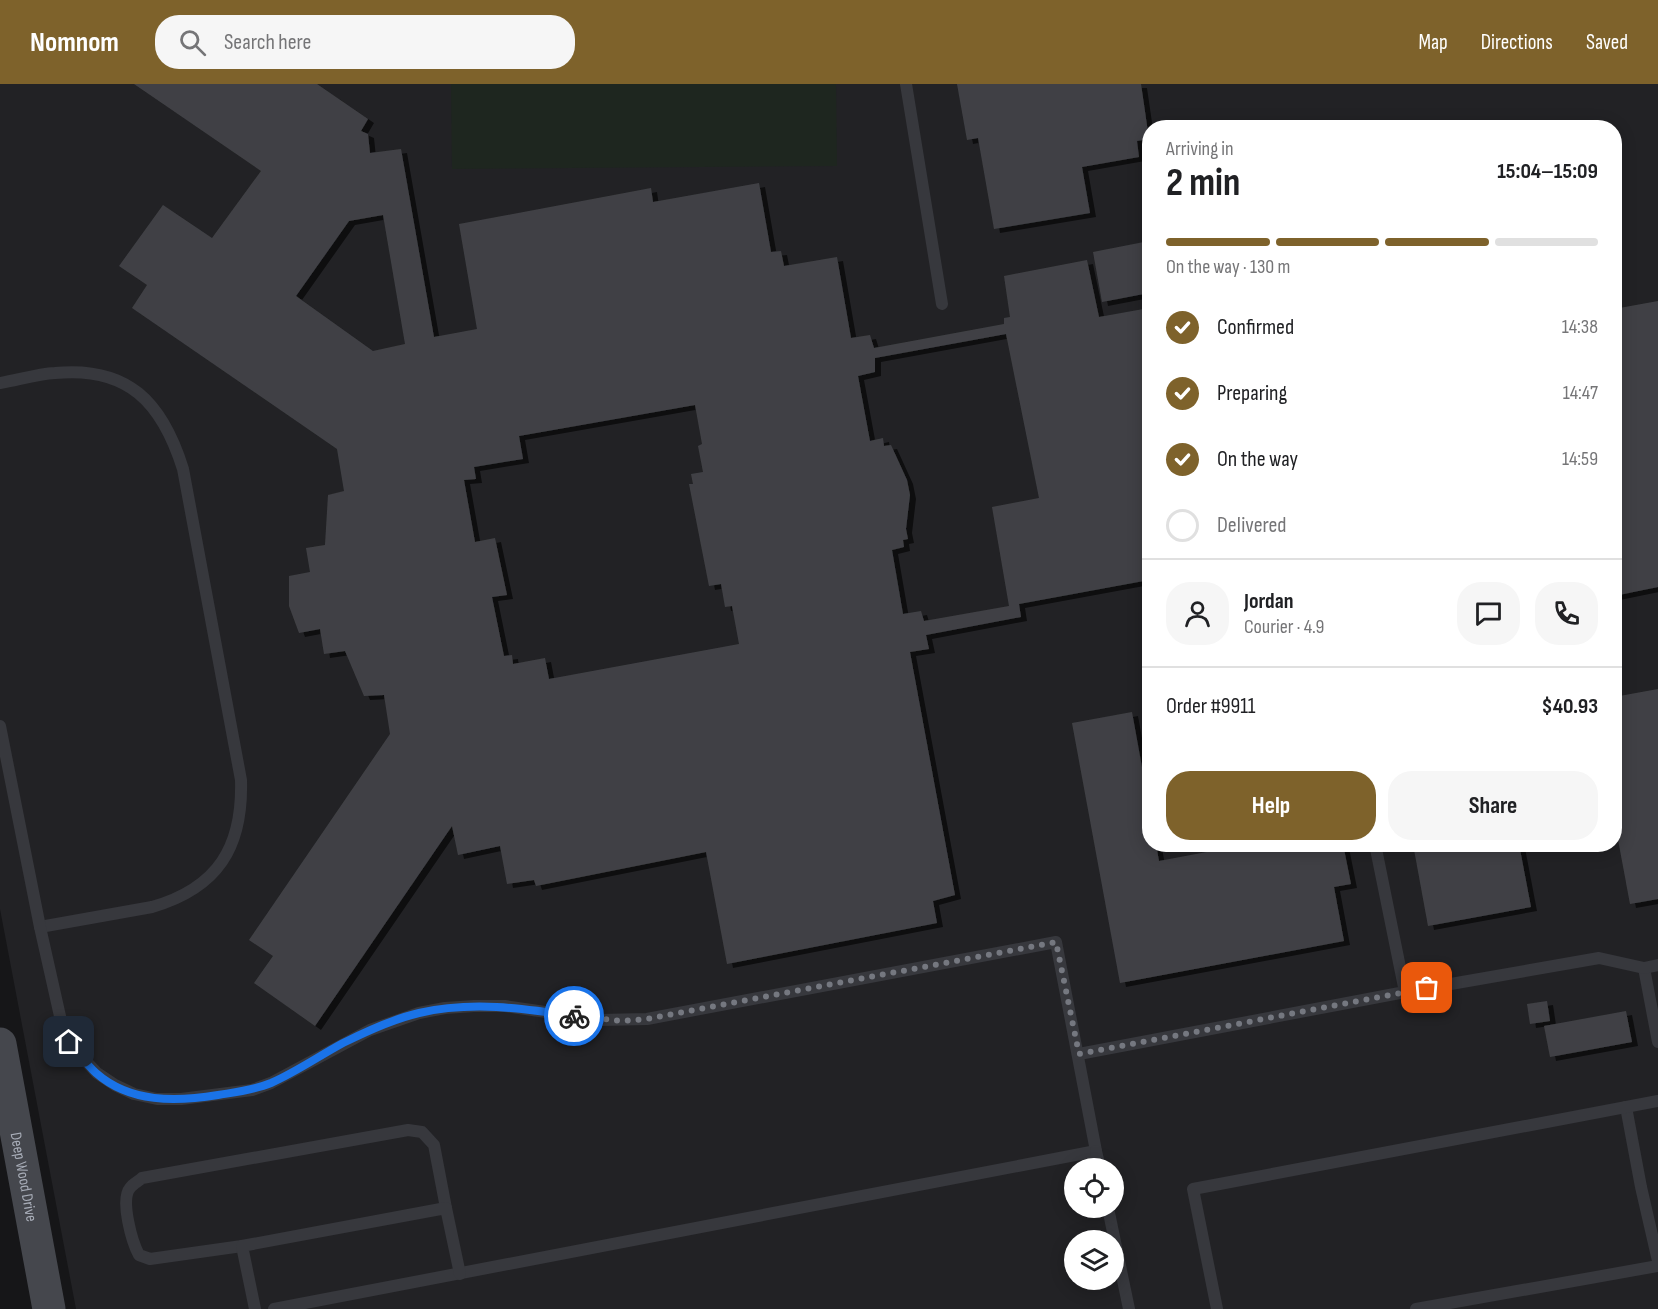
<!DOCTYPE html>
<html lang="en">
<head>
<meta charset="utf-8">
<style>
	body { margin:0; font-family:"Sofia Sans Condensed",sans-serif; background:#f6f6f6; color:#202124; height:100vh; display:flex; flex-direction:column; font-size:22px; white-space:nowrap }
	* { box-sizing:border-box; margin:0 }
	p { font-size:20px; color:#757577 }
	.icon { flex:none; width:33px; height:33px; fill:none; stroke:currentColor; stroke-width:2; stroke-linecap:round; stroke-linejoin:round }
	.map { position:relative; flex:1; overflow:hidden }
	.drawer { position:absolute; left:1142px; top:36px; width:480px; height:732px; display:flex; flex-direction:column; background:#fff; border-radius:24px; box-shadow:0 3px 15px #0003 }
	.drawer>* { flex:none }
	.controls { position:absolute; left:1064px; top:1074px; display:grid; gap:12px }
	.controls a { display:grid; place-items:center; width:60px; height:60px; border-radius:50%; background:#fff; box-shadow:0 3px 15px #0003; font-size:30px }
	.pin { position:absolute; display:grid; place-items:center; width:51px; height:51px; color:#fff; margin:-26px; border-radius:12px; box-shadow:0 3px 9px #0006 }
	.courier { position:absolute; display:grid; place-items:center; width:60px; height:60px; margin:-30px; border:4px solid #1a73e8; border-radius:50%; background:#fff; color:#222; box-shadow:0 2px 8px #0007 }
	.overview em { font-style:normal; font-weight:700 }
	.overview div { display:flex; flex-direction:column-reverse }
	.overview { display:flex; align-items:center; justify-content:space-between; height:102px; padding:0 24px }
	h1 { font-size:39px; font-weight:700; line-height:45px }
	.bar { display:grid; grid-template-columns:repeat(4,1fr); gap:9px 6px; align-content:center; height:72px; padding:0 24px }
	.bar i { height:8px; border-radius:4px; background:#e0e0e0 }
	.bar .selected { background:#7e622b }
	.bar p { grid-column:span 4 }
	.line { display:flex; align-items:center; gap:15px; padding:0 24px; border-top:2px solid #e0e0e0 }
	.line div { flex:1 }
	.round { display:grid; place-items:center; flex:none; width:63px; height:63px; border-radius:24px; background:#f6f6f6 }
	ol { padding:0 24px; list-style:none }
	li { display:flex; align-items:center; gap:18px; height:66px }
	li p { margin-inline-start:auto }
	li .icon { padding:6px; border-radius:50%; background:#7e622b; color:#fff; stroke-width:4 }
	li:last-child { color:#757577 }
	li i { width:33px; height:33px; border:3px solid #e0e0e0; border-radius:50% }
	.button { display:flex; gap:12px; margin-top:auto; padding:12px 24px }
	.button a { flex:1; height:69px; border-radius:24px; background:#7e622b; color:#fff; font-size:24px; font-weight:700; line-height:69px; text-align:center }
	.button a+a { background:#f6f6f6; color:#202124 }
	header { display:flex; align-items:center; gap:36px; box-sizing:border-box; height:84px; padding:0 30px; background:#7e622b; color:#fff }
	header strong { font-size:28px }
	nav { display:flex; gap:33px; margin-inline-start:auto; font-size:21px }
	.search { width:420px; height:54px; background:#f6f6f6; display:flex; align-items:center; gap:15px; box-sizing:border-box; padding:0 21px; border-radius:24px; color:#757577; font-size:22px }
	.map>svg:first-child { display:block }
	.built { fill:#222225; fill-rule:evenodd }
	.green { fill:#1e261f }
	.building { fill:#404145; fill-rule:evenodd; filter:url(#shadow) }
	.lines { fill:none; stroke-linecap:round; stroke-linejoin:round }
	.lane { stroke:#37383d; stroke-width:12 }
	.secondary { stroke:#45474d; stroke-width:33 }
	.done { stroke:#757880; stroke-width:6; stroke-dasharray:0 10.8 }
	.route { stroke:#1a73e8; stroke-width:8 }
	.labels { text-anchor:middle; stroke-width:5; stroke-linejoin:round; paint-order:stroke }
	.street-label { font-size:16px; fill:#a8adb8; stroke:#111113 }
</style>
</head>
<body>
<header>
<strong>Nomnom</strong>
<div class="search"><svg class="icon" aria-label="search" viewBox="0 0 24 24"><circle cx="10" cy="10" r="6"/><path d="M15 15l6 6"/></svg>Search here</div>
<nav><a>Map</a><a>Directions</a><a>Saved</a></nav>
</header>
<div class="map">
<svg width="1658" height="1225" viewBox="0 0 1658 1225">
	<defs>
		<filter id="shadow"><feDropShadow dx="6" dy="4" stdDeviation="0" flood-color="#0009"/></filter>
	</defs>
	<rect width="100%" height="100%" fill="#161618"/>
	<path class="built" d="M0,0h1658v1225h-1582l-76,-400zM1149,44h465v716h-465zM1074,1084h39v40h-39zM1074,1156h39v40h-39z"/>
	<polygon class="green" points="451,0 836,0 837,82 452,85"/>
	<g class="building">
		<path d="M134,0h183l51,35 -7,12 7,3 2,19 31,-4 33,188 43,-8 -18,-105 192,-36 2,14 106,-19 12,69 10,-1 3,15 53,-9 14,81 19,-3 4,13 130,-24v-6l6,-1 -6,-41 83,-16 12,57 50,-9v272l-130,24 2,13 -95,18 3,14 -19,3 45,243 -22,6 4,22 -210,41 -21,-112 -170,34 -2,-6 -27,4 -7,-38 -42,9 -6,-29 -137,200 -61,-43 19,-27 -24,-16 141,-206 -6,-39 -20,1 -19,-45 -21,3 -4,-25 -21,4 -10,-27v-30l21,-4 -4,-24 19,-3 3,-50 16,-4 -7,-42 -205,-141 15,-23 -28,-19 44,-61 49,33 49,-67zM383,131l22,129 -32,7 -77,-55 53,-75zM1006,250l33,164 -47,9 17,99 -85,15 -3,-10 -18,3 -11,-64 12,-3 -1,-7 5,-1 -2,-10 4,-34 -3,-15 -16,-35 -7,1 -1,-8 -13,3 -12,-65 17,-4v-14zM695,321l7,39 -4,2 5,26 -12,2 2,10h-4l20,102 12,-2 4,23 7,-1 7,38 -190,35 -4,-21 -32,6 -1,-9 -8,1 -12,-59 15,-2 -12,-57 -20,4 -11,-62 12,-1 -2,-12 49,-8 -4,-23z"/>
		<polygon points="957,0 1141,0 1149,55 1137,57 1139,73 1082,83 1090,129 994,145 978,54 967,56"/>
		<polygon points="1149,157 1149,209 1102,218 1093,168"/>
		<polygon points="1658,217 1658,503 1614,512 1614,225"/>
		<polygon points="1658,605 1658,815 1630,820 1614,734 1614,613"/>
		<polygon points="1132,628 1149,722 1149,760 1156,760 1159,777 1249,760 1343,760 1351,800 1334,803 1344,857 1120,899 1072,639"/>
		<polygon points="1413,760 1519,760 1531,823 1428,842"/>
		<polygon points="1547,917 1550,937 1530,940 1527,920"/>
		<polygon points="1626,927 1632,958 1550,973 1544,942"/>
	</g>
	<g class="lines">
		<g class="lane">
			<polyline points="906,0 942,220"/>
			<path d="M0,299c18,-3 37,-9 55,-10 73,-7 107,29 128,96l58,311c2,67 -23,108 -89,127l-112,20"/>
			<polyline points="0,642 40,843 62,941 69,958 82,973 97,989 115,1001 134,1010 157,1015 181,1015 252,1006 271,999 370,946 419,929 445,924 474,922 505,922 600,936 647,935 1056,858 1096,1067 274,1225"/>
			<polyline points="1375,760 1405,908"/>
			<polyline points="1644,884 1658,958"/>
			<polyline points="1079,970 1405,908 1599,874 1644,884 1658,881"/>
			<polyline points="1626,1023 1641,1103 1658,1177"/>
			<polyline points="1096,1067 1100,1084"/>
			<polyline points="1108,1124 1129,1225"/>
			<path d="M242,1162l-92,13 -11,-4c-7,-13 -19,-55 -9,-67 3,-4 9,-7 12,-10l266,-48 14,2 12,13 12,63"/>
			<polyline points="255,1225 242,1162 446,1124 460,1190"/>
			<polyline points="1217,1225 1193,1105 1658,1017"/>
			<polyline points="1416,1225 1658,1182"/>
		</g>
		<path class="secondary" id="s1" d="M0,960l49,265"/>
	</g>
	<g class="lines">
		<polyline class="done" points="574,932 623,937 647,935 1056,858 1079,970 1427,904"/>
		<path class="route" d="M69,958c9,10 17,22 27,31 34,30 80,29 122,22 18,-3 36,-5 53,-12 25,-11 48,-27 72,-40 24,-12 50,-24 76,-30 52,-12 103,-5 155,3"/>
	</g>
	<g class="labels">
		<g class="street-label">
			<text dy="6" stroke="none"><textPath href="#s1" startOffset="135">Deep Wood Drive</textPath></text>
		</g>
	</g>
</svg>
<div class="controls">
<a><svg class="icon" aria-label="locate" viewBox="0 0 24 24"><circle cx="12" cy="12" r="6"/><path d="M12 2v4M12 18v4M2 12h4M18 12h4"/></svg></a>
<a><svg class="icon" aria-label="layers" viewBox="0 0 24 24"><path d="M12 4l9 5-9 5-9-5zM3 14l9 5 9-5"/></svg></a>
</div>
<div class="pin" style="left:1427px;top:904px;background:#ea580c"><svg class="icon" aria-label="bag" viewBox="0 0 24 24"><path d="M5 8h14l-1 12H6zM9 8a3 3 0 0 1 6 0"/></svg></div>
<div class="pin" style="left:69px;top:958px;background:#1f2937"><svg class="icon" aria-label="home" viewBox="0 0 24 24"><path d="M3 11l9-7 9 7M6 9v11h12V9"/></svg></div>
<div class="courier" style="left:574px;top:932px"><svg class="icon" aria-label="bike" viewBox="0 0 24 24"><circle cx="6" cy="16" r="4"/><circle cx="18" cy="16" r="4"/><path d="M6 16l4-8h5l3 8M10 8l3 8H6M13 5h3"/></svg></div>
<section class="drawer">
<div class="overview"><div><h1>2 min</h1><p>Arriving in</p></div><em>15:04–15:09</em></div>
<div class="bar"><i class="selected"></i><i class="selected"></i><i class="selected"></i><i></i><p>On the way · 130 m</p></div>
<ol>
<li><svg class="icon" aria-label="check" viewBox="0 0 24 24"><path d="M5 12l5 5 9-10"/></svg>Confirmed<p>14:38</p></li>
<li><svg class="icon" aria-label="check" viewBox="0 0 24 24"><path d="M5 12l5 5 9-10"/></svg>Preparing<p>14:47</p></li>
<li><svg class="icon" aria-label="check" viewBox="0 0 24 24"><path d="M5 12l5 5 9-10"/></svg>On the way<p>14:59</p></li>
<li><i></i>Delivered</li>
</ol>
<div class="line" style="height:108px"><a class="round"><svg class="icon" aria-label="person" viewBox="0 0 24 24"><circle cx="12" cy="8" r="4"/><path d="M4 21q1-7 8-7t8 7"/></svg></a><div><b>Jordan</b><p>Courier · 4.9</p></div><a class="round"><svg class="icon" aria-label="chat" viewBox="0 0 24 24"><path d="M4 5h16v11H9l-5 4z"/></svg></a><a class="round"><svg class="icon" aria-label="phone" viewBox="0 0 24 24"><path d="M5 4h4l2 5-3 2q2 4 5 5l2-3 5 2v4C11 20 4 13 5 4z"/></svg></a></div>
<div class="line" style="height:78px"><div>Order #9911</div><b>$40.93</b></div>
<div class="button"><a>Help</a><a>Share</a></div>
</section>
</div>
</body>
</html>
